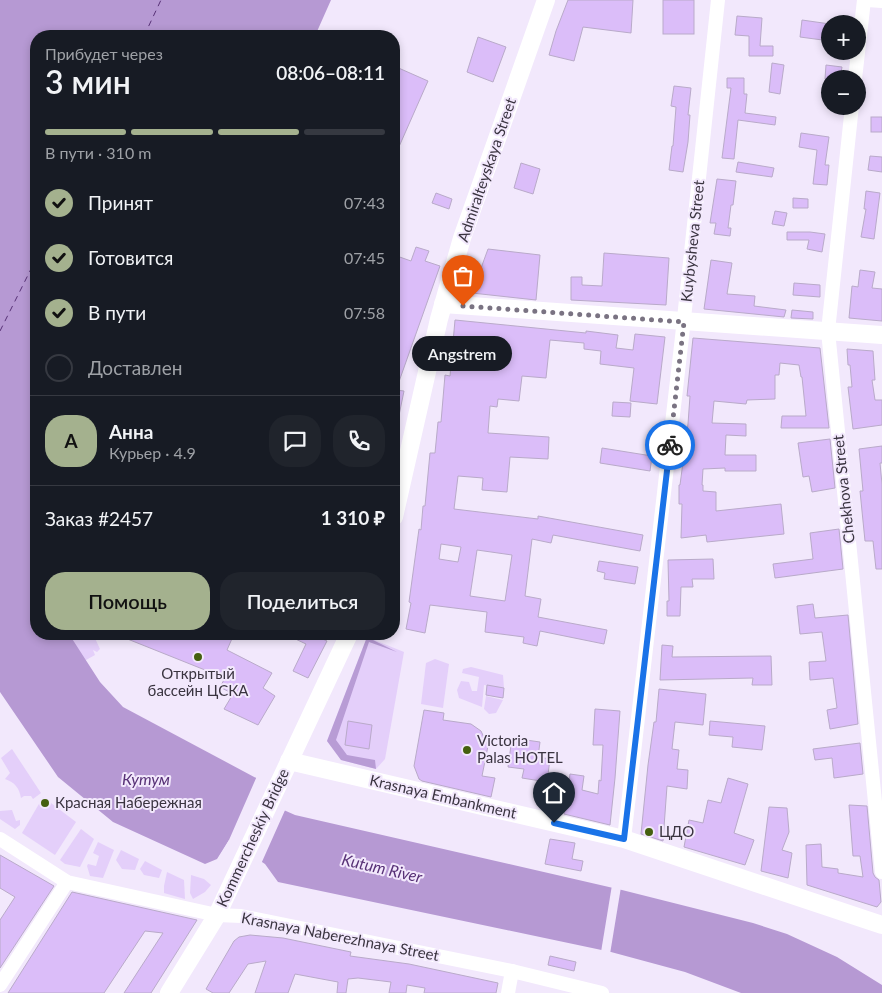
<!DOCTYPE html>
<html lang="ru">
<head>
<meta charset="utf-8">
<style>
	body { margin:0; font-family:Lato,sans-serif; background:#20242c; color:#f1f3f6; height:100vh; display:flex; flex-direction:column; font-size:19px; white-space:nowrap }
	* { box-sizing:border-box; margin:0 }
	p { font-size:16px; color:#9ea1a6 }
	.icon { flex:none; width:28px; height:28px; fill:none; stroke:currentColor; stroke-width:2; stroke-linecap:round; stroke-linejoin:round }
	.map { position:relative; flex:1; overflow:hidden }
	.side { position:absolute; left:30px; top:30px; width:370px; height:610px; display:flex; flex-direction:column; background:#171b24; border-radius:20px; box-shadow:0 2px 8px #0003 }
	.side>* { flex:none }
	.controls { position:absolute; left:821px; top:15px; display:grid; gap:10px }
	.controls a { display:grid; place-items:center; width:45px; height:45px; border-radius:50%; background:#171b24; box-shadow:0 2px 8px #0003; font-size:25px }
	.pin { position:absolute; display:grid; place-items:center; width:42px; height:42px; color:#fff; margin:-51px -21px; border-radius:50% 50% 50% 0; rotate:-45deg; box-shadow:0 0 5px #0007 }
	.pin .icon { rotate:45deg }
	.courier { position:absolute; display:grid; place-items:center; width:50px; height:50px; margin:-25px; border:4px solid #1a73e8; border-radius:50%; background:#fff; color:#222; box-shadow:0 1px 6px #0007 }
	.bubble { position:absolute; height:35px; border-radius:18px; background:#171b24; box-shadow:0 2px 8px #0003; font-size:16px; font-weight:600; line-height:35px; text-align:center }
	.headline em { font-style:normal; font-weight:600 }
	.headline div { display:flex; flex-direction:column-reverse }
	.headline { display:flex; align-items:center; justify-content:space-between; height:85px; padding:0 15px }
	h1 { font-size:32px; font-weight:600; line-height:38px }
	.bar { display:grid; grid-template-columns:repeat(4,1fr); gap:8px 5px; align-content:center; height:60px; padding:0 15px }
	.bar i { height:6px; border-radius:4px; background:#363941 }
	.bar .active { background:#a4b18e }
	.bar p { grid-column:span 4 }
	.line { display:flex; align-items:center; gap:12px; padding:0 15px; border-top:1px solid #363941 }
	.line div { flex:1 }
	.round { display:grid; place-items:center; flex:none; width:52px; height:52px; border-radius:20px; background:#20242c }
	ol { padding:0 15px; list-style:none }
	li { display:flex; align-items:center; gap:15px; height:55px }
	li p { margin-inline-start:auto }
	li .icon { padding:5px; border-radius:50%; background:#a4b18e; color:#111; stroke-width:4 }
	li:last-child { color:#9ea1a6 }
	li i { width:28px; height:28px; border:2px solid #363941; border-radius:50% }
	.primary-button { display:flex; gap:10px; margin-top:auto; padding:10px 15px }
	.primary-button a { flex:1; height:58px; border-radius:20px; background:#a4b18e; color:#111; font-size:20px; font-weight:600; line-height:58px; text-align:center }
	.primary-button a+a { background:#20242c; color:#f1f3f6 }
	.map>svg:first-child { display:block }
	.green { fill:#e4cffa }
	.forest { fill:#b89cd5 }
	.water { fill:#b699d3 }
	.pier { fill:#f2e8fc }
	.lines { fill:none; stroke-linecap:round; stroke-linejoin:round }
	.ferry { stroke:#573176; stroke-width:1; stroke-dasharray:6 5; stroke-linecap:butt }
	.building { fill:#dbbdf9; stroke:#b9aac9; fill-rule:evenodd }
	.minor { stroke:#fff; stroke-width:14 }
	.major { stroke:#fff; stroke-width:18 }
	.done { stroke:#7a7382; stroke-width:5; stroke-dasharray:0 9 }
	.route { stroke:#1a73e8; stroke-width:6 }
	.poi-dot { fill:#456010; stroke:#f2e8fc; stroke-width:2 }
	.labels { text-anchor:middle; stroke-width:4; stroke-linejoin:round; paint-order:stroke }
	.street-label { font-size:15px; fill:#3a3440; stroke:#f2e8fc }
	.poi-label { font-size:15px; fill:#3a3440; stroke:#f2e8fc; text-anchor:start }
	.water-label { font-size:16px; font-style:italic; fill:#573176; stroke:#f2e8fc }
</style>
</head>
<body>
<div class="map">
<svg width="882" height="993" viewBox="0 0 882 993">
	<rect width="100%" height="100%" fill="#f2e8fc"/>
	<g class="green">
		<polygon points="42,634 93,634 100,649 97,652 93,650 95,655 86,660"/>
		<polygon points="367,637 404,652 385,759 376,769 341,760 327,741"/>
		<polygon points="435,659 449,664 443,708 421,704 426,663"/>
		<polygon points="471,667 503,675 504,688 484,685 482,707 459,698 457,690 461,681 469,682 472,691 477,691 479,677 462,673 463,669"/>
		<polygon points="486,696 503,700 496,713 489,714 484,709"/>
		<path d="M12,749l29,44 -8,6 -2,-3h-7l-3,2c-2,-11 -6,-15 -16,-19l5,-6 -9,-15z"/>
		<polygon points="43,797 76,822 55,855 22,833"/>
		<polygon points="12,810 16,821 20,820 20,825 15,829 0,819 0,811"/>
		<polygon points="81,829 94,839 80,867 65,864 60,860"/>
		<polygon points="98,842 114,850 103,878 90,876 87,866 88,864 96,866 99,856 93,853"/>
		<polygon points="121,850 139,859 135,870 122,869 116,860"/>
		<polygon points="145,861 162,870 159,878 144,875 140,869"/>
		<polygon points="167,872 184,880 185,899 164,893 164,886"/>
		<polygon points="191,875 204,879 211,885 205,892 193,899 190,893"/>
	</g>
	<polygon class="forest" points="367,637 397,652 369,642 336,740 347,755 375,760 376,769 341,760 327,741"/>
	<polygon class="water" points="0,0 331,0 315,36 36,36 36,634 69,634 100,682 123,707 273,787 268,803 295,815 622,890 753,923 787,934 837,957 882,985 882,993 741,993 685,972 611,952 278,882 265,864 229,840 217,859 205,864 113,822 58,777 0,692"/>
	<g class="pier">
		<polygon points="257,776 275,785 271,801 286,808 261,864 230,843 219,860 216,862 229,840"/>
		<polygon points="612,885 621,887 610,954 601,952"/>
	</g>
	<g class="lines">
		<g class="ferry">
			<polyline points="144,36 161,0"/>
			<polyline points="0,331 36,259"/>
		</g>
	</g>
	<g class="building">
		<polygon points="568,0 633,0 631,33 583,27 574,61 549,55 556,31"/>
		<rect x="663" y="0" width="31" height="34"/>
		<polygon points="737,16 762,18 760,46 773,46 773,56 749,56 749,36 735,35"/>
		<polygon points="802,20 830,24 830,41 800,37"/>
		<polygon points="478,37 506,47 493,82 467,72"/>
		<polygon points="772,63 784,65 780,94 769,92"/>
		<polygon points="826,65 842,67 840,79 825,79"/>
		<polygon points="394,66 428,81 394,158"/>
		<polygon points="727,78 744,78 744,94 747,94 745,113 776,117 775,125 738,120 734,159 722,158 731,88 727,88"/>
		<polygon points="674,86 691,88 688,115 690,115 688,142 683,172 669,170 672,146 673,146 676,107 671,106"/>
		<rect x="871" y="117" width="11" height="15"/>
		<polygon points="801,133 829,137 825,165 829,165 827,185 813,184 817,150 799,147"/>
		<polygon points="870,156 882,157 882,172 868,170"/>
		<polygon points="738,162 774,168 772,177 736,172"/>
		<polygon points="521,163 540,169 533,194 514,188"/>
		<polygon points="717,179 736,181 733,205 731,205 728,228 731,228 730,236 714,234 716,223 710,223"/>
		<polygon points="866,191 880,193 874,239 861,237 866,209 864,209"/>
		<polygon points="436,193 452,199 449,209 432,203"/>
		<polygon points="793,198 808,199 808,208 793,208"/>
		<polygon points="775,211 787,213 784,226 772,224"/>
		<polygon points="787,232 810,232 825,234 822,252 807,249 809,240 787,240"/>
		<polygon points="416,247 429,251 425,261 440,266 396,390 404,391 397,425 394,425 394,255 411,261"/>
		<polygon points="488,249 540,255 536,300 472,293"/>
		<polygon points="604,253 669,258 666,305 571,300 571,277 582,277 582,285 602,286"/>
		<polygon points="711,260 732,263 727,294 755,296 754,306 786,310 784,317 704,309"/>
		<polygon points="860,270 875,272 872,288 882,289 882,321 849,318 852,286 858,287"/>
		<polygon points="794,283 820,285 820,297 793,295"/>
		<polygon points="792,310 813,312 813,319 791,318"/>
		<path d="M455,320l131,13v-2l32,4 -2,13 17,2 2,-16 30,3 -8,67 -27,-3 4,-33 -34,-4 1,-13 -17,-2v-6l-34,-3 -4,38 -24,-2 -3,25 -21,-2 -1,8 -7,-1 -2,27 61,4 -1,22 -38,-2 -3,35 -25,-2 1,-12 -25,-2 -4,33 84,10v-3l105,19 -3,16 -87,-16 -2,8 -19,-4 -7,57 16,3 -3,18 69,13 -3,14 -64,-13 -3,15 -14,-3 1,-6 -39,-5 2,-20 -57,-7 -5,28 -19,-4 5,-26 -2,-1 10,-73 2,1 2,-24h2l5,-53h5l3,-31h3l4,-47 5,1zM441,544l20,3 -3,15 -19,-3zM477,550l35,5 -7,46 -35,-5z"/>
		<polygon points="693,338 820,348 829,428 781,428 782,416 806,416 802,377 801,377 799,365 780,363 779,375 775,375 775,399 747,400 746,404 714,401 712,423 746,424 746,436 726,435 725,455 756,455 756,471 725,471 725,468 703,469 702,485 703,485 703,491 716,492 716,511 781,504 784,534 707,542 706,535 681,538 682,504 679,504 679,485 680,485 688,424 690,396 687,396"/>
		<polygon points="847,349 873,351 875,380 872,380 875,400 882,400 882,425 853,429 848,387 852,387 850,365 848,365"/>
		<polygon points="613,402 631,403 630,417 612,416"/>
		<polygon points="830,439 835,488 812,492 809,476 803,477 798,443"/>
		<polygon points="882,446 882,463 880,463 882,484 882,569 876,569 873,541 865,541 860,491 863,491 859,449"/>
		<polygon points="602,448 652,456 650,471 600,463"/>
		<polygon points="839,529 843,569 775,578 773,564 813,559 810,533"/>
		<polygon points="713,559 714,579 692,579 693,587 681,587 680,616 667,616 667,601 669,601 668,560"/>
		<polygon points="599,561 638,567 635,584 604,579 605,573 597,571"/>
		<polygon points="813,604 815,618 848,615 858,724 830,729 827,710 837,708 833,678 810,680 809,662 826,661 822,632 800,634 797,606"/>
		<polygon points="115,634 234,634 227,650 272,673 263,688 275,696 258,725 224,709 233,694 220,687 225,678"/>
		<polygon points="285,634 312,634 327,641 308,678 293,671 306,644"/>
		<polygon points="662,645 673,646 672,657 771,656 772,685 752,685 753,678 660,680"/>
		<polygon points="487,685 504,688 503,698 486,695"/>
		<polygon points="659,689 706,694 703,725 675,722 672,749 679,750 677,769 688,770 687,789 667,786 663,841 641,834 648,765 654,722 656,722"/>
		<polygon points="595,709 620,711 615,778 610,825 564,814 570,774 584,776 582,790 598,794 599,780 601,781 603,745 593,745"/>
		<polygon points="424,710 444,713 443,720 471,724 481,731 488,746 482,776 495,778 491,797 422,781 419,779 414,766"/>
		<polygon points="348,721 372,725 369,749 345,745"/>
		<polygon points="710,721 765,726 762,750 732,747 733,737 709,735"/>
		<polygon points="512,738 540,742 538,757 550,759 547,782 522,778 524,769 508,767"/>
		<polygon points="860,743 863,774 834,778 832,758 815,760 813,749"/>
		<polygon points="728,778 748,784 734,833 754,840 745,865 684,847 689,820 703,823 708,800 721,803"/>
		<polygon points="849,805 867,806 873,873 875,877 879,880 881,902 877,907 807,885 806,845 821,844 822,867 838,869 838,873 863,877 860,856 853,856"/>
		<polygon points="769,807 787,808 789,832 782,850 792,853 788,878 761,871"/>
		<polygon points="550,839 575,843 572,859 583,861 581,871 545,864"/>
		<polygon points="0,855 54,886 0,968 0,920 15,897 0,888"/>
		<polygon points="72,892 197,920 151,993 124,993 163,933 145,931 104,993 8,993"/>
		<polygon points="250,935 283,938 351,952 350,956 409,964 498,983 496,993 424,993 425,988 407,985 406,993 389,993 391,982 358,978 348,979 346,993 337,993 338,982 295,974 288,993 255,993 266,961 248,964 229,993 213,993 206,989 234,941 239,937"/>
		<polygon points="550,956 576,962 574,971 548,965"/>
	</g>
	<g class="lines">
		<g class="minor">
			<polyline points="867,0 882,1"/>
			<polyline points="855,79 864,0"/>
			<polyline points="852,106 828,331 882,872"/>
			<polyline points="0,839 67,882 217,915 241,916 512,971 602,993"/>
			<polyline points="624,839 682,337 718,0"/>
			<polyline points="0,985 67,882"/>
			<polyline points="508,993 512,971"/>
		</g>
		<g class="major">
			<polyline points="443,304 882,335"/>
			<polyline points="394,517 439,319 462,238 546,0"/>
			<polyline points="289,761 624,839 882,925"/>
			<polyline points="169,993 217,915 349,634"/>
		</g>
	</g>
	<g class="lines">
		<polyline class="done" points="463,306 684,322 670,445"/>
		<polyline class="route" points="554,823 624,839 670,445"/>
	</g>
	<g class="poi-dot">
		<circle cx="198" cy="657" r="5"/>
		<circle cx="467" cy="750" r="5"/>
		<circle cx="45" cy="803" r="5"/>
		<circle cx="649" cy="832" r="5"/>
	</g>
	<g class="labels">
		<g class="street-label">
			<text transform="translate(487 170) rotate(-71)" y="5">Admiralteyskaya Street</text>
			<text transform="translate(693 241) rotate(-84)" y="5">Kuybysheva Street</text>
			<text transform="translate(844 489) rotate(-96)" y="5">Chekhova Street</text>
			<text transform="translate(443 797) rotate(13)" y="5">Krasnaya Embankment</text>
			<text transform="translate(253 838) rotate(-65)" y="5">Kommercheskiy Bridge</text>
			<text transform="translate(340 937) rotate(11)" y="5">Krasnaya Naberezhnaya Street</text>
		</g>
		<g class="poi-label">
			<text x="198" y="679" text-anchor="middle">Открытый<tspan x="198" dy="17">бассейн ЦСКА</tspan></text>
			<text x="477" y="746">Victoria<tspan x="477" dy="17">Palas HOTEL</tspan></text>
			<text x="55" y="808">Красная Набережная</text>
			<text x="659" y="837">ЦДО</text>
		</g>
		<g class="water-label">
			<text x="146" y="785">Кутум</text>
			<text transform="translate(382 868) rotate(13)" y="6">Kutum River</text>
		</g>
	</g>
</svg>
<div class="controls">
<a>+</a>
<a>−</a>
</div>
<div class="pin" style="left:463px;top:306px;background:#ea580c"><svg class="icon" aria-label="bag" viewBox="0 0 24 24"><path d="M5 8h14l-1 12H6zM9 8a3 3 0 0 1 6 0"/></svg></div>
<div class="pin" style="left:554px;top:823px;background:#1f2937"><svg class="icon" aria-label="home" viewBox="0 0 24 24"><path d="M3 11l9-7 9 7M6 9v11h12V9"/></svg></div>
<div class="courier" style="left:670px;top:445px"><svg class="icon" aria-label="bike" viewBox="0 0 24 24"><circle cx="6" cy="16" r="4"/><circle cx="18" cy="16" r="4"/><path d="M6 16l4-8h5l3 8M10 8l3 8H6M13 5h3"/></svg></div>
<div class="bubble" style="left:412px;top:336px;width:100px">Angstrem</div>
<section class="side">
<div class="headline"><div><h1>3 мин</h1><p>Прибудет через</p></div><em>08:06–08:11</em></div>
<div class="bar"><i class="active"></i><i class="active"></i><i class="active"></i><i></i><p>В пути · 310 m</p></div>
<ol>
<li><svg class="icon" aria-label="check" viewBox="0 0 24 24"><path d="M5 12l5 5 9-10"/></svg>Принят<p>07:43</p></li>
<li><svg class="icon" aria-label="check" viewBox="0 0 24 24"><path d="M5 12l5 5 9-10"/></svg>Готовится<p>07:45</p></li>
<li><svg class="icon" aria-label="check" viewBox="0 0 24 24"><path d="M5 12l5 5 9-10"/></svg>В пути<p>07:58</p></li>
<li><i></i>Доставлен</li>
</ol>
<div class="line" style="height:90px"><b class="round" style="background:#a4b18e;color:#111">А</b><div><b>Анна</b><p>Курьер · 4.9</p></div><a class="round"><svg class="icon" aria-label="chat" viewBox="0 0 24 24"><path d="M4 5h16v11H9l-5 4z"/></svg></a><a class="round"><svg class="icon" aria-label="phone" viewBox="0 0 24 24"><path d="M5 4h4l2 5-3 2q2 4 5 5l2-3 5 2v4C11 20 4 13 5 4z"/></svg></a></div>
<div class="line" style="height:65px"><div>Заказ #2457</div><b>1 310 ₽</b></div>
<div class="primary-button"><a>Помощь</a><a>Поделиться</a></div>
</section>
</div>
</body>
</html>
